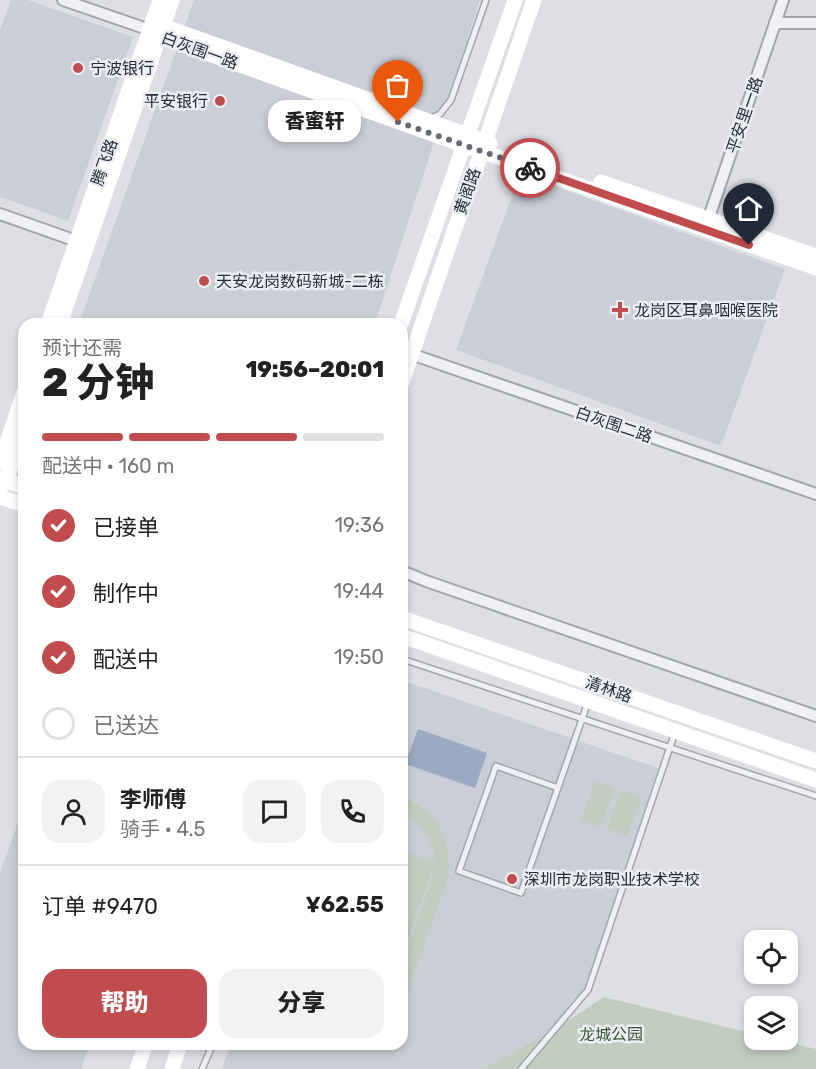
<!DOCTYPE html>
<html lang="zh">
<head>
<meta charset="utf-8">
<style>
	body { margin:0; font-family:Rubik,"Noto Sans SC",sans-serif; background:#f2f2f2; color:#222; height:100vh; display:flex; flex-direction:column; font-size:22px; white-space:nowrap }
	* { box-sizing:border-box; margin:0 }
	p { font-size:20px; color:#767676 }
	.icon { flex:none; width:33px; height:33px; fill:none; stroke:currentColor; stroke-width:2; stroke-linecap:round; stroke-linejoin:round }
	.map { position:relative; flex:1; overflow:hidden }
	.panel { position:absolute; left:18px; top:318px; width:390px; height:732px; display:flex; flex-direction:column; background:#fff; border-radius:18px; box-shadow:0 3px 9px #0003 }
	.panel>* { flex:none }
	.controls { position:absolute; left:744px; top:930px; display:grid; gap:12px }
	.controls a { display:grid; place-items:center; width:54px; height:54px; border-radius:12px; background:#fff; box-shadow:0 3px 9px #0003; font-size:30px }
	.pin { position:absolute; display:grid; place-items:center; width:51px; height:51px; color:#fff; margin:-62px -26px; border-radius:50% 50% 50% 0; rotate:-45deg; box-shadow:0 0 6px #0007 }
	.pin .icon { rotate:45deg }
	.courier { position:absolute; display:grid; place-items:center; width:60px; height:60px; margin:-30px; border:4px solid #c14c4e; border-radius:50%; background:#fff; color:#222; box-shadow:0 2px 8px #0007 }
	.bubble { position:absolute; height:42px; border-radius:18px; background:#fff; box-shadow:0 3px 9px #0003; font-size:20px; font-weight:800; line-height:42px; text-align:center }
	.headline em { font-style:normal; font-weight:800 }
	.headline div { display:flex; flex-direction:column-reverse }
	.headline { display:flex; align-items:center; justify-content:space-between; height:102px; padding:0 24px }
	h1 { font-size:39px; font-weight:800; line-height:45px }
	.bar { display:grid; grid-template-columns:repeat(4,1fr); gap:9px 6px; align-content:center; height:72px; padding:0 24px }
	.bar i { height:8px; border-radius:4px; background:#e0e0e0 }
	.bar .on { background:#c14c4e }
	.bar p { grid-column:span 4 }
	.line { display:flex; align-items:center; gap:15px; padding:0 24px; border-top:2px solid #e0e0e0 }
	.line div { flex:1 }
	.round { display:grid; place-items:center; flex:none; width:63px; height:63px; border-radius:18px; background:#f2f2f2 }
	ol { padding:0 24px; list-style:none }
	li { display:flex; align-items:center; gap:18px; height:66px }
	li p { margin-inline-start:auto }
	li .icon { padding:6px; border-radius:50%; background:#c14c4e; color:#fff; stroke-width:4 }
	li:last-child { color:#767676 }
	li i { width:33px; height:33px; border:3px solid #e0e0e0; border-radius:50% }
	.cta { display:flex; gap:12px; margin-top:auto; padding:12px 24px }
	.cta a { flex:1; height:69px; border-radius:18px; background:#c14c4e; color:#fff; font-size:24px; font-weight:800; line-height:69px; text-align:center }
	.cta a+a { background:#f2f2f2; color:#222 }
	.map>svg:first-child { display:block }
	.built { fill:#cbced6 }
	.green { fill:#c1cebf }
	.water { fill:#9ba9c3 }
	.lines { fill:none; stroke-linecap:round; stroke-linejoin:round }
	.lane-casing { stroke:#a3a6ae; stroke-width:8 }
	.street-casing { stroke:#a3a6ae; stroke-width:14 }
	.lane { stroke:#eff0f4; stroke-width:5 }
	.street { stroke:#eff0f4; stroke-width:10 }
	.secondary { stroke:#fff; stroke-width:15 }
	.done { stroke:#676b76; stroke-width:6; stroke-dasharray:0 10.8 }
	.route { stroke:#c14c4e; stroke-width:8 }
	.poi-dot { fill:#c14c4e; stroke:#eceef3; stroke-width:2 }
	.labels { text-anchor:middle; stroke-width:5; stroke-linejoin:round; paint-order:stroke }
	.street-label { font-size:16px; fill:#282c3a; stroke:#eceef3 }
	.poi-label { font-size:16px; fill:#282c3a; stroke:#eceef3; text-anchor:start }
	.park-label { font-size:16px; fill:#385536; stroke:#eceef3 }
</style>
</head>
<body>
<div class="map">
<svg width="816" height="1069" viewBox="0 0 816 1069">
	<rect width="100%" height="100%" fill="#dddfe5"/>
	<g class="built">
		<polygon points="11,0 28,0 133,37 68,221 0,197 0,30"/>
		<polygon points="194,0 480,0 375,324 79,324"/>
		<polygon points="520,174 785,269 721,446 456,350"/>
		<polygon points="402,680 658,768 588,990 557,1028 482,1069 222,1069 231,1044 402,1044"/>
		<polygon points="24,805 24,1044 90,1044 81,1069 0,1069 0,873"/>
	</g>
	<g class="green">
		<polygon points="595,781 615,788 601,827 581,820"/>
		<polygon points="621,790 642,797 628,836 607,829"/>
		<path d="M402,797c37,13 54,49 44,87l-44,124v-44l30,-84 2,-14 -32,89v-104l33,11c-2,-23 -13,-39 -33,-49z"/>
		<polygon points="604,997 754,1034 754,1040 778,1040 816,1049 816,1069 482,1069 557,1028"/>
	</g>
	<polygon class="water" points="418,729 487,753 475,788 405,764"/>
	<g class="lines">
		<g class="lane-casing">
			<g id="lane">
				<polyline points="431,118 440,114 451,100 486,0"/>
				<polyline points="402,659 816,796"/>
				<polyline points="558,788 496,766 459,871 521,893 588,702"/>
				<polyline points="202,1069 213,1044"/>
				<polyline points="521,1069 588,990 675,732"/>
			</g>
		</g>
		<g class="street-casing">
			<g id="street">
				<polyline points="63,0 150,30"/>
				<polyline points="775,23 816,23"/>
				<polyline points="0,214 82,243"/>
				<polyline points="707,223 783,0"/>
				<polyline points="411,354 816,494"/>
				<polyline points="402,571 426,581 816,716"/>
			</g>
		</g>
		<use href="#lane" class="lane"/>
		<use href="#street" class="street"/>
		<g class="secondary">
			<polyline points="150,30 159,36 449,140 816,268"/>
			<polyline points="150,30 163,26 490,143"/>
			<polyline points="601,182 816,256"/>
			<polyline points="48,324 160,0"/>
			<polyline points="60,324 172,0"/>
			<polyline points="401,324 515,0"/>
			<polyline points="402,382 534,0"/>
			<polyline points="0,462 24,392"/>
			<polyline points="0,478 24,487"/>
			<polyline points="0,488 6,480 24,429"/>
			<polyline points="0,497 24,505"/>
			<polyline points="402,618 816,761"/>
			<polyline points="402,636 816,780"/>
			<polyline points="137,1069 146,1044"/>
			<polyline points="172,1069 180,1044"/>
		</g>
	</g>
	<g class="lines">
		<polyline class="done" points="398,122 530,168"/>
		<polyline class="route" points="530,168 749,245"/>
	</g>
	<g class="poi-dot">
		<circle cx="78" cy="68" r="6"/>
		<circle cx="220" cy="101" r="6"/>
		<circle cx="204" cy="281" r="6"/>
		<path d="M617 301h6v6h6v6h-6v6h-6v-6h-6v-6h6z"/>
		<circle cx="512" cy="879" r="6"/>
	</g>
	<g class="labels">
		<g class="street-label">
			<text transform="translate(200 50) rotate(20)" y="6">白灰围一路</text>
			<text transform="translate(744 115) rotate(-71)" y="6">平安里一路</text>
			<text transform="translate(104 162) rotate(-71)" y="6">腾飞路</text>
			<text transform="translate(467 191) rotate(-71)" y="6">黄阁路</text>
			<text transform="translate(614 424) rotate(19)" y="6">白灰围二路</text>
			<text transform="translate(609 689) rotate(19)" y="6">清林路</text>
		</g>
		<g class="poi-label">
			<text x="90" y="74">宁波银行</text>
			<text x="208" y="107" text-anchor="end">平安银行</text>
			<text x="216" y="287">天安龙岗数码新城-二栋</text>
			<text x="634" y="316">龙岗区耳鼻咽喉医院</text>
			<text x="524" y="885">深圳市龙岗职业技术学校</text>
		</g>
		<g class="park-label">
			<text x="611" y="1040">龙城公园</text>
		</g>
	</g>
</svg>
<div class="controls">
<a><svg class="icon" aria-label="locate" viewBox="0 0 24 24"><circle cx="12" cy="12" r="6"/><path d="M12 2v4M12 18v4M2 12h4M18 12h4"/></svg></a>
<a><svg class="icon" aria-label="layers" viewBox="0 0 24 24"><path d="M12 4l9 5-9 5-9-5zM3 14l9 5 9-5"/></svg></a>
</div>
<div class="pin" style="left:398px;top:122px;background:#ea580c"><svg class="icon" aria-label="bag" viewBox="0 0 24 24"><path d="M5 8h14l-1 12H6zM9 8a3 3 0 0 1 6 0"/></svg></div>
<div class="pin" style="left:749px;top:245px;background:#1f2937"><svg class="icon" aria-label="home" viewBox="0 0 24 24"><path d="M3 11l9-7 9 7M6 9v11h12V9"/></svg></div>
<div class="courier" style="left:530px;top:168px"><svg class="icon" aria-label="bike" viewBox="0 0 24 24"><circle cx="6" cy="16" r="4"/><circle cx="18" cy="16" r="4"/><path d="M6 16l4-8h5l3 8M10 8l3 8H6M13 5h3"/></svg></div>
<div class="bubble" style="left:268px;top:100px;width:93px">香蜜轩</div>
<section class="panel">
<div class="headline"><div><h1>2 分钟</h1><p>预计还需</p></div><em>19:56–20:01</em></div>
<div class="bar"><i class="on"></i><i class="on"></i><i class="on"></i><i></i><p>配送中 · 160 m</p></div>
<ol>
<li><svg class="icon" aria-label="check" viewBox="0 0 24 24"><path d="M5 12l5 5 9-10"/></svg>已接单<p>19:36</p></li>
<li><svg class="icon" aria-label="check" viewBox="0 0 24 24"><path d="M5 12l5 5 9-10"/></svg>制作中<p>19:44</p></li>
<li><svg class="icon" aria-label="check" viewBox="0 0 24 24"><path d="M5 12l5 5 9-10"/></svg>配送中<p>19:50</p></li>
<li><i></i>已送达</li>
</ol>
<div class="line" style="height:108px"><a class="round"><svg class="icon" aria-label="person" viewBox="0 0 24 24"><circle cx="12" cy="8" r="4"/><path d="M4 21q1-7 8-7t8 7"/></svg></a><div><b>李师傅</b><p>骑手 · 4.5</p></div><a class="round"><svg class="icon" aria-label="chat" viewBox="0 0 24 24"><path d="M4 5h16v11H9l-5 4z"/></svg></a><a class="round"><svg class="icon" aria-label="phone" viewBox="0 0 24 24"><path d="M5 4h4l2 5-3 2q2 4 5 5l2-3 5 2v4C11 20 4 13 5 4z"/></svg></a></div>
<div class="line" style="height:78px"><div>订单 #9470</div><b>¥62.55</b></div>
<div class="cta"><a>帮助</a><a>分享</a></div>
</section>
</div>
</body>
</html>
